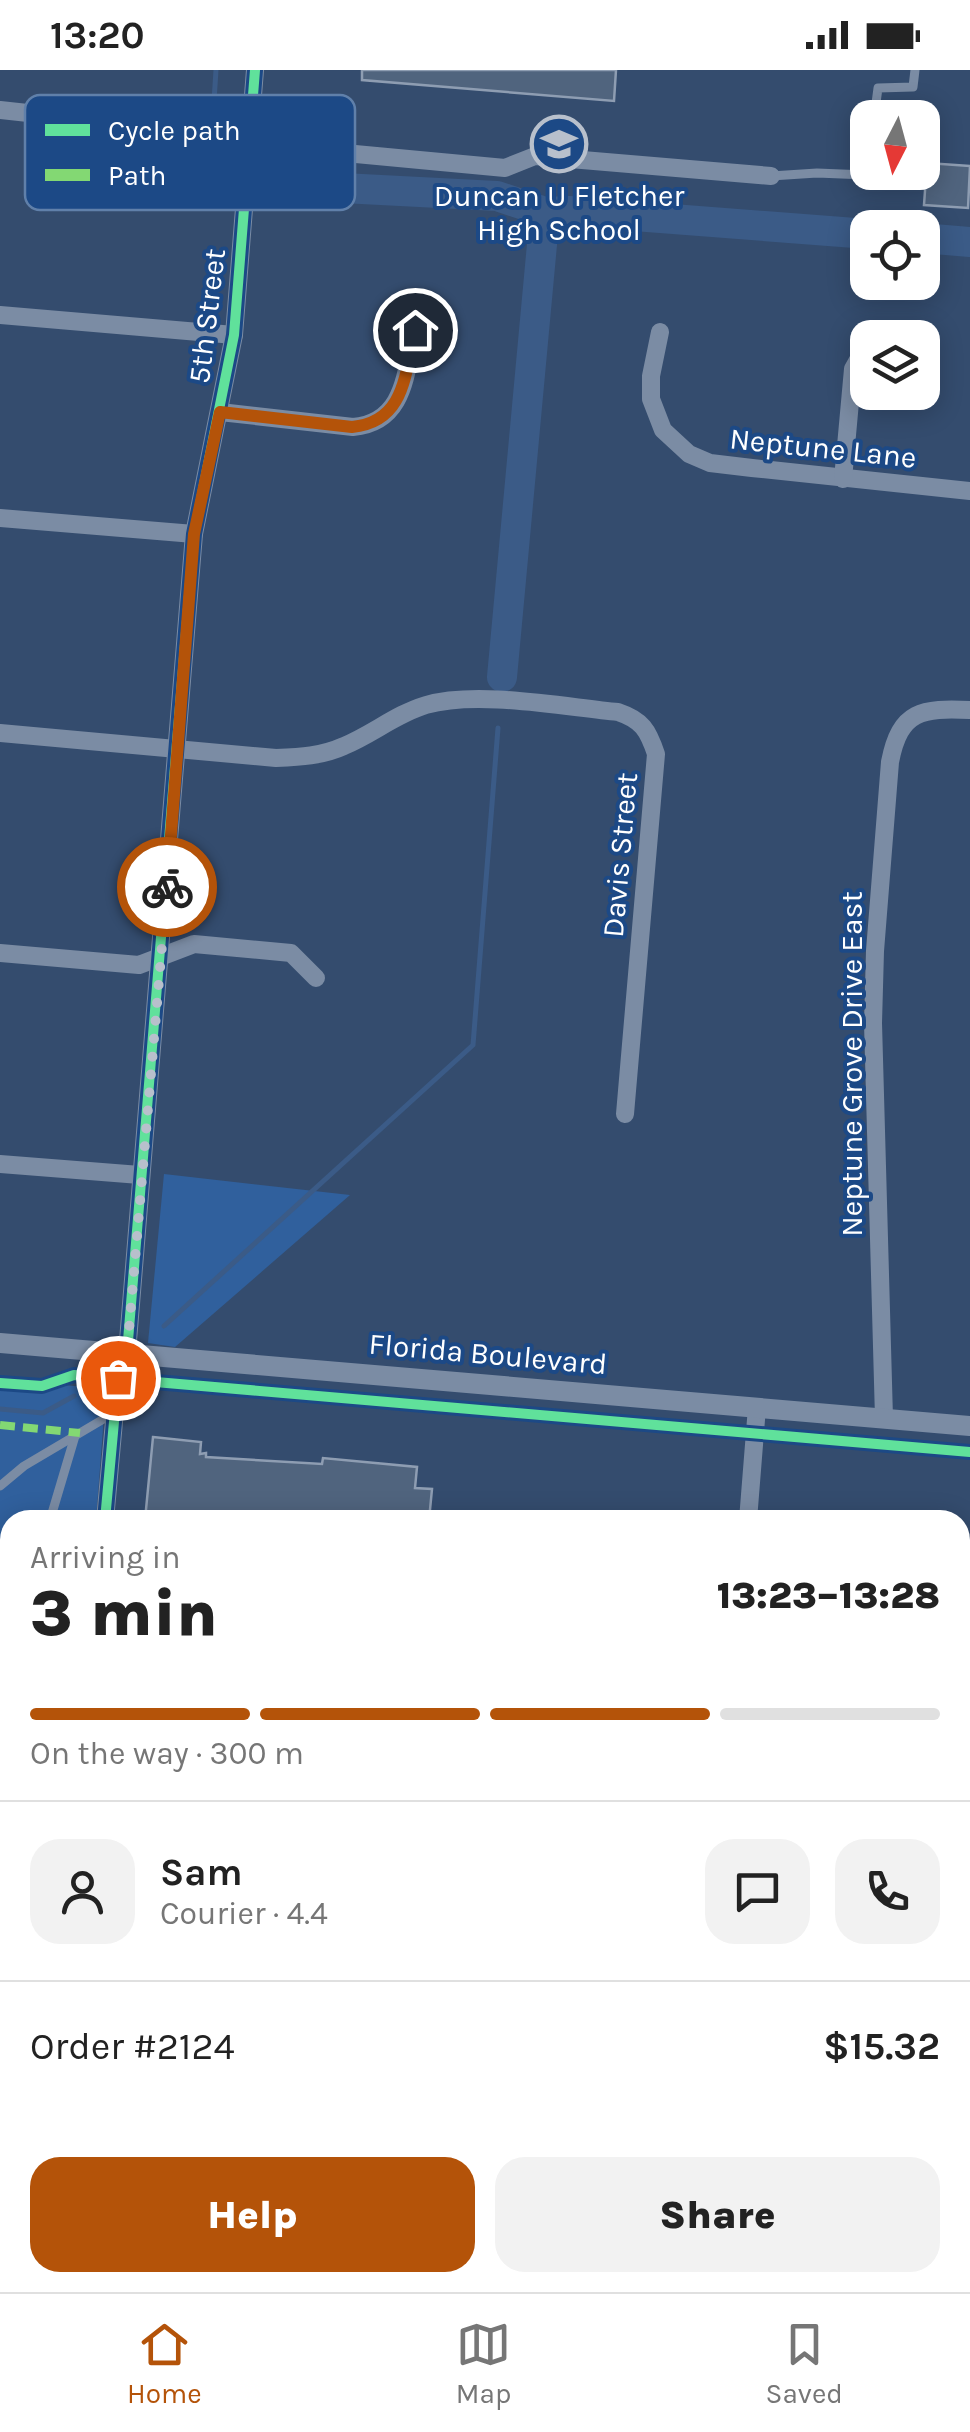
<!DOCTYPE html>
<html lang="en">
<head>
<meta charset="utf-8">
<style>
	body { margin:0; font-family:Karla,sans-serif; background:#f2f2f2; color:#222; height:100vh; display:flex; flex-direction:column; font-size:38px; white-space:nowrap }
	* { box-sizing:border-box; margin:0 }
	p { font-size:32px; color:#767676 }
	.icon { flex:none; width:55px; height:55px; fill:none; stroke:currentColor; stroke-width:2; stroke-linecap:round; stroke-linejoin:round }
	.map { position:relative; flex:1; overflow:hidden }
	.sheet { position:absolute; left:0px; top:1440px; width:970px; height:782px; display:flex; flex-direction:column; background:#fff; border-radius:30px 30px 0 0; box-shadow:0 5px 25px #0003 }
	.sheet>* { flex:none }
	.needle { width:65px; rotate:186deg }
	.controls { position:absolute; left:850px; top:30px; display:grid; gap:20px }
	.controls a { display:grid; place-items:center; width:90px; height:90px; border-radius:20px; background:#fff; box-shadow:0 5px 25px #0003; font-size:50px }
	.pin { position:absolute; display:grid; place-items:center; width:85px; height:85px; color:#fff; margin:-42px; border:5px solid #fff; border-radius:50%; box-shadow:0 2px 10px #0007 }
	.courier { position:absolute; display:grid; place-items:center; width:100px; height:100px; margin:-50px; border:8px solid #b45309; border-radius:50%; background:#fff; color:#222; box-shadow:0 2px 12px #0007 }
	.head em { font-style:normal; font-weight:800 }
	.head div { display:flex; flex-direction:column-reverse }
	.head { display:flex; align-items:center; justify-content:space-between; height:170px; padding:0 30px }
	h1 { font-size:65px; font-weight:800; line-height:75px }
	.bar { display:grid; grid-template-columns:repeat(4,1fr); gap:15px 10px; align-content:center; height:120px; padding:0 30px }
	.bar i { height:12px; border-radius:8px; background:#e0e0e0 }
	.bar .selected { background:#b45309 }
	.bar p { grid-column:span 4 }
	.line { display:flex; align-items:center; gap:25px; padding:0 30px; border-top:2px solid #e0e0e0 }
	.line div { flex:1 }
	.round { display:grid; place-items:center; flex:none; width:105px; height:105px; border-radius:30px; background:#f2f2f2 }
	.cta { display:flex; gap:20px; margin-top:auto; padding:20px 30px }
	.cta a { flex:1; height:115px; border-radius:30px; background:#b45309; color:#fff; font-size:40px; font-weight:800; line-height:115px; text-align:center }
	.cta a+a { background:#f2f2f2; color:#222 }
	.status { display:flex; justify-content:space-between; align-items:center; height:70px; padding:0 50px; background:#fff; direction:ltr }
	.status svg { height:28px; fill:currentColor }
	.tabs { display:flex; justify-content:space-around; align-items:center; height:140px; border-top:2px solid #e0e0e0; background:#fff; font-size:28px; color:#767676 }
	.tabs a { display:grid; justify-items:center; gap:5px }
	.tabs .selected { color:#b45309 }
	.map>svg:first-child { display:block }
	.green { fill:#30609d }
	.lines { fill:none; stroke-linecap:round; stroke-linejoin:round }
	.stream { stroke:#3b5b87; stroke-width:5 }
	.river { stroke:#3b5b87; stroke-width:30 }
	.building { fill:#50647e; stroke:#8e9db2; stroke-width:2.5 }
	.service { stroke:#7b8ca4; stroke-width:9 }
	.minor { stroke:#7b8ca4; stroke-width:18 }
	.tertiary { stroke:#7b8ca4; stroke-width:20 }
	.quiet { stroke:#83d873; stroke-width:8; stroke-dasharray:15 8; stroke-linecap:butt }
	.cycleway-casing { stroke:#1c4986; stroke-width:16 }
	.cycleway { stroke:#60e19b; stroke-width:10 }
	.done { stroke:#b8c0cc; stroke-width:10; stroke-dasharray:0 18 }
	.route { stroke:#b45309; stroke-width:12 }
	.labels { text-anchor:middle; stroke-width:8; stroke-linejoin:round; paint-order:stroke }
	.poi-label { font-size:30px; fill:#fff; stroke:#1c4986 }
	.street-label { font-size:30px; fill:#fff; stroke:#1c4986 }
	.key { fill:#1c4986; stroke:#6080aa; stroke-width:2.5 }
	.key-label { font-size:28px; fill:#fff }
</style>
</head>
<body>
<div class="status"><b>13:20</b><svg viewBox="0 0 49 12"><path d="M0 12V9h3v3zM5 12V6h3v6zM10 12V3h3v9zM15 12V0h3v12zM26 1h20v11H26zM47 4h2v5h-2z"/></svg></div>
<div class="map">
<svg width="970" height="2222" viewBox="0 0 970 2222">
	<rect width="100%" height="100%" fill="#344c6e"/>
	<g class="green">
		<polygon points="164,1104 350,1125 175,1277 148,1273"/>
		<polygon points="0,1309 106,1319 96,1450 10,1450 10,1581 0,1595"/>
	</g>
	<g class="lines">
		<g class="stream">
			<polyline points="216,0 209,109 231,112"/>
			<polyline points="164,1256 473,975 498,658"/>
			<polyline points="0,1339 43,1343 74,1326"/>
		</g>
		<g class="river">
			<polyline points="265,114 497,126 545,142"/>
			<polyline points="922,168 970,172"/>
			<polyline points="502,607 545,142 569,141 868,164"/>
		</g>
	</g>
	<g class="building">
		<polygon points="362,0 616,0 614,31 362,10"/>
		<polygon points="927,93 970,96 968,138 924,135"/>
		<polygon points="153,1367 201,1372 200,1384 206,1383 206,1387 322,1394 323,1388 417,1397 415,1418 432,1419 429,1450 145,1450"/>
	</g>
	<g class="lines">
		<g class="service">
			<polyline points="874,48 878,18 913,17 915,0"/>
			<polyline points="771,106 817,103 866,105 868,91"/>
			<polyline points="0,1416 24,1396 112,1344"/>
			<polyline points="50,1450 75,1366"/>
			<polyline points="0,1478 10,1479"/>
		</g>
		<g class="minor">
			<polyline points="0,40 183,60"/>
			<polyline points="249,74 505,98 535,86 771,106"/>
			<polyline points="0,245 234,265"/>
			<polyline points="660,262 651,306 651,329 663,360 689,384 710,393 752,398 970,421"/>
			<path d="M220,342l133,15c53,-5 52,-55 62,-97"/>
			<polyline points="843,409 853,299 866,276"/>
			<polyline points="0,448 194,464"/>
			<path d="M0,663l276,25c24,-1 46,-2 68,-12 29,-12 52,-32 82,-41 51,-15 138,2 192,7 24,8 30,18 38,42l-31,360"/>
			<polyline points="0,883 139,895 194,874 291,883 316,908"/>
			<polyline points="0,1094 140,1105"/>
			<path d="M884,1348l-11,-395 2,-72 15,-189c10,-52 32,-54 80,-52"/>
			<polyline points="105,1450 118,1308 127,1283 194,464 234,265 255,0"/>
			<polyline points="748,1450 757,1337"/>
			<polyline points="0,1839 10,1839"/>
			<polyline points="0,2071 10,2071"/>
			<polyline points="19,2222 20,2212"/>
			<polyline points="254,2222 255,2212"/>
			<polyline points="907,2222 908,2212"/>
		</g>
		<polyline class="tertiary" points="0,1273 970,1356"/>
		<polyline class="quiet" points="0,1355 80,1363"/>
		<g class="cycleway-casing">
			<g id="cycleway">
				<polyline points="0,1313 42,1316 74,1305 970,1382"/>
				<polyline points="105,1450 118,1308 127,1283 194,464 234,265 255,0"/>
			</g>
		</g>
		<use href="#cycleway" class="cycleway"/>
	</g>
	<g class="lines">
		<polyline class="done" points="118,1308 127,1283 167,817"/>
		<path class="route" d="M167,817l27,-353 26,-122 132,15c54,-5 53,-55 63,-97"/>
	</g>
	<defs>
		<g id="school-ring" transform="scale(2.875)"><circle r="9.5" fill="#1c4986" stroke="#b8c0cc" stroke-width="1.5"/><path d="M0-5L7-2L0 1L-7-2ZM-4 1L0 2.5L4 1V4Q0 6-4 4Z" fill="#b8c0cc"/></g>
	</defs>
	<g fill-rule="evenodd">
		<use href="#school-ring" x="559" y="74"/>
	</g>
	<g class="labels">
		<g class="poi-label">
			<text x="559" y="136">Duncan U Fletcher<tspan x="559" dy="34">High School</tspan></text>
		</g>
		<g class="street-label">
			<text transform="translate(207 246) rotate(-83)" y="10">5th Street</text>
			<text transform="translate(823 378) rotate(6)" y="10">Neptune Lane</text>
			<text transform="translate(620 785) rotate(-85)" y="10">Davis Street</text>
			<text transform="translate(852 994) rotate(-90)" y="10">Neptune Grove Drive East</text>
			<text transform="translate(488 1284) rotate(5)" y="10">Florida Boulevard</text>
		</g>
	</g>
	<rect x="25" y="25" width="330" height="115" rx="15" class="key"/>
	<rect x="45" y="54" width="45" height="12" fill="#60e19b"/>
	<rect x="45" y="99" width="45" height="12" fill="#83d873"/>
	<g class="key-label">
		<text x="108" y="70">Cycle path</text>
		<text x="108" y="115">Path</text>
	</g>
</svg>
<div class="controls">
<a><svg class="needle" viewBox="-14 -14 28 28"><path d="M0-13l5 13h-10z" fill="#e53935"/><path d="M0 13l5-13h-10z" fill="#767676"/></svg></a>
<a><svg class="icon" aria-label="locate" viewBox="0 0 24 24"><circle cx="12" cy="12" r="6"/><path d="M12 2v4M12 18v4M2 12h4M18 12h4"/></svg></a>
<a><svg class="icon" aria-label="layers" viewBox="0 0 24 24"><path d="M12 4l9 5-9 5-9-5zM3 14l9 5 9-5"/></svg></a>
</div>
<div class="pin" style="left:118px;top:1308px;background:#ea580c"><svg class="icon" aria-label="bag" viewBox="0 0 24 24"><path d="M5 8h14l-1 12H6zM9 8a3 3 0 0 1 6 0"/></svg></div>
<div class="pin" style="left:415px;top:260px;background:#1f2937"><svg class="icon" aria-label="home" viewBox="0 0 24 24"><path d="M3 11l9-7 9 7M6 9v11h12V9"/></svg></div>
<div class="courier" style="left:167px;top:817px"><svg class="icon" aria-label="bike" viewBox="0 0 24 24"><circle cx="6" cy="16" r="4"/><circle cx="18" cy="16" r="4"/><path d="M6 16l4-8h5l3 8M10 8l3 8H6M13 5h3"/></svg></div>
<section class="sheet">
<div class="head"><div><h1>3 min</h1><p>Arriving in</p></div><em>13:23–13:28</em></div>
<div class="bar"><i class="selected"></i><i class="selected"></i><i class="selected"></i><i></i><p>On the way · 300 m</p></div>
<div class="line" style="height:180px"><a class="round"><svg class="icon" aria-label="person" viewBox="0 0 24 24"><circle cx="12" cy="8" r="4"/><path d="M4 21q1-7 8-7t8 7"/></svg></a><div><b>Sam</b><p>Courier · 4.4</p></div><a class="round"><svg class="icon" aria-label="chat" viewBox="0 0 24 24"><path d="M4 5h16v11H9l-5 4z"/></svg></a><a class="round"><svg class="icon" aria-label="phone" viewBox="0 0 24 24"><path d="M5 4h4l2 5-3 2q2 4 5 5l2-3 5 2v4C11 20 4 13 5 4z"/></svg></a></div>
<div class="line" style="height:130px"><div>Order #2124</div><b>$15.32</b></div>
<div class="cta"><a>Help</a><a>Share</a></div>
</section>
</div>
<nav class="tabs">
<a class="selected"><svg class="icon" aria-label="home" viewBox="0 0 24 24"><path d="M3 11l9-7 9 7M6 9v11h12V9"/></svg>Home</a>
<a><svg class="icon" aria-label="map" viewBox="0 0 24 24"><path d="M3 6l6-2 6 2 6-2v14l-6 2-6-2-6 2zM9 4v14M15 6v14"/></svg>Map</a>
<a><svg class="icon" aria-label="saved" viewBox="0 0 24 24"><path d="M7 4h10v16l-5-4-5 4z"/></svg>Saved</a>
</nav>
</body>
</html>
